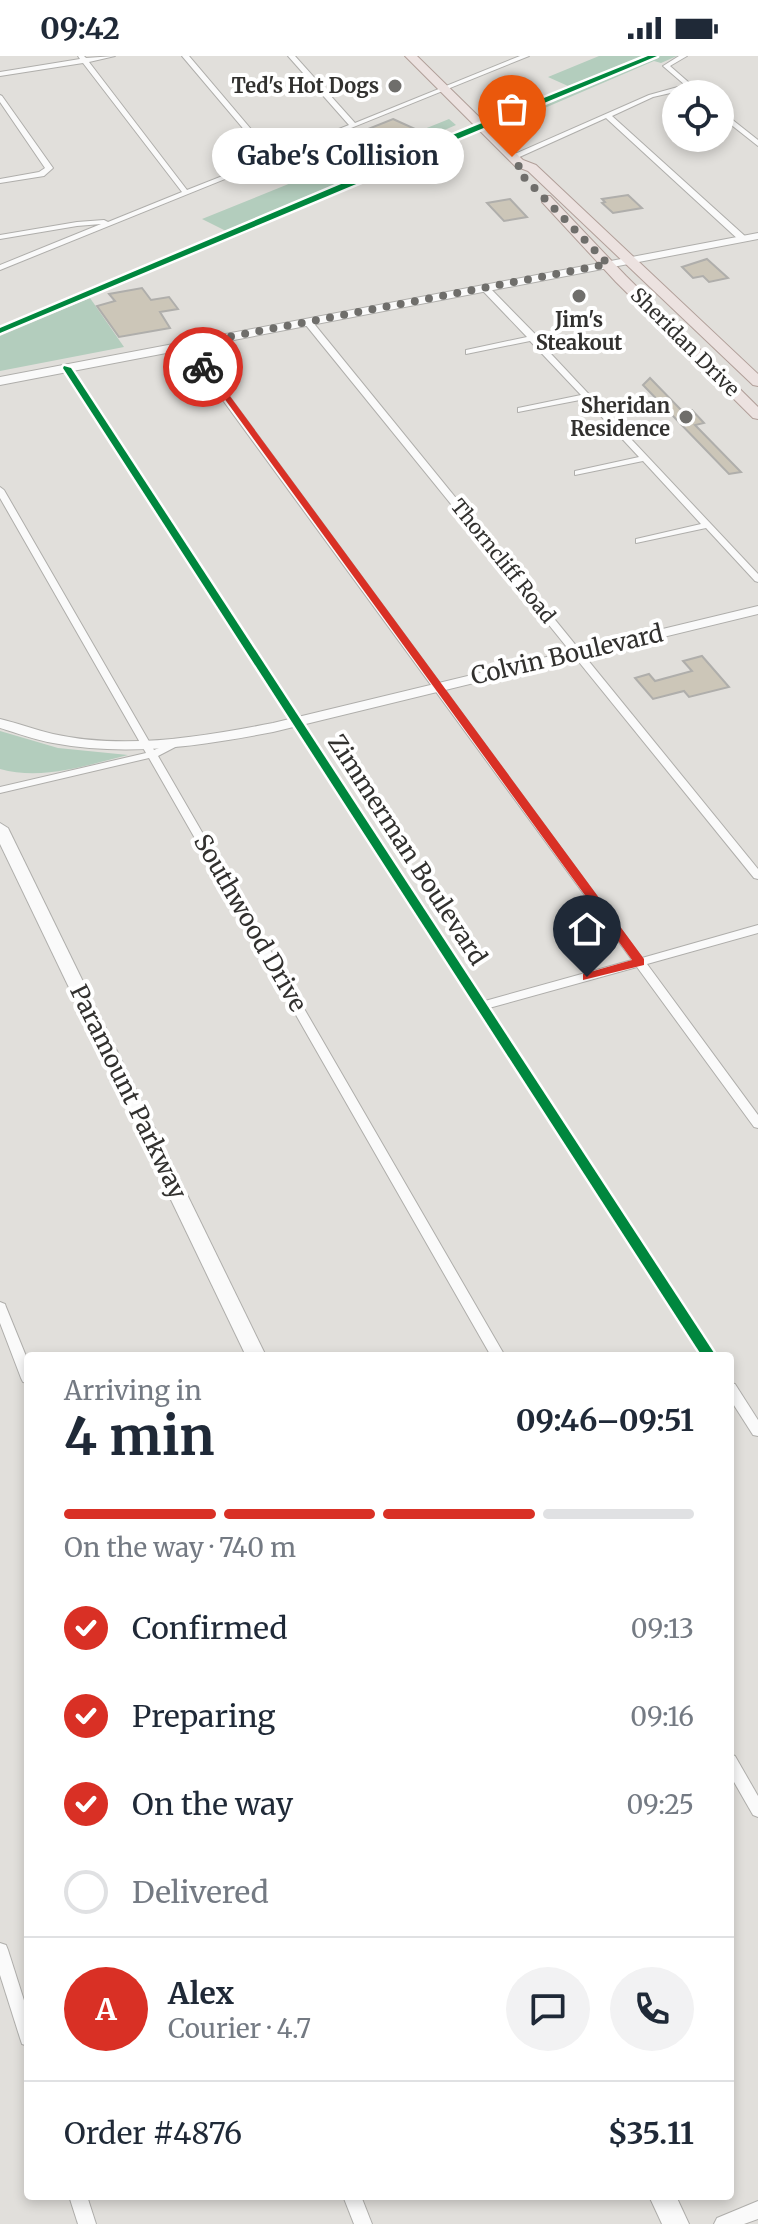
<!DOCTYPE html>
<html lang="en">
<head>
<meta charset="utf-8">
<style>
	body { margin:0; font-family:Merriweather,serif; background:#f2f2f3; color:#1f2937; height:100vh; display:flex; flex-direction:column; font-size:30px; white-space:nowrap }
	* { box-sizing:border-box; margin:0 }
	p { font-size:26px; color:#747a83 }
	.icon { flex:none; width:44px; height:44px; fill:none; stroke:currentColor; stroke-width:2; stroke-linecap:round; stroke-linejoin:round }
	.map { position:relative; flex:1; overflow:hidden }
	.panel { position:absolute; left:24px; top:1296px; width:710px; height:848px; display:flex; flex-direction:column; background:#fff; border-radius:8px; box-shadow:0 4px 12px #0003 }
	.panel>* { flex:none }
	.tools { position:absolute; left:662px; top:24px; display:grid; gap:16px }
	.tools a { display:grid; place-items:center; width:72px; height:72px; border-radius:50%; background:#fff; box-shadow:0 4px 12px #0003; font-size:40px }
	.pin { position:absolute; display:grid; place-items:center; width:68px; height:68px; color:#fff; margin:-82px -34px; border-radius:50% 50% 50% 0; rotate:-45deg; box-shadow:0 0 8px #0007 }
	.pin .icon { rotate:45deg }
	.courier { position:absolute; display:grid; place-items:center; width:80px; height:80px; margin:-40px; border:6px solid #d93025; border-radius:50%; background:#fff; color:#222; box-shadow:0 2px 10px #0007 }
	.bubble { position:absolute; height:56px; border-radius:28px; background:#fff; box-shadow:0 4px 12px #0003; font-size:26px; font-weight:700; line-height:56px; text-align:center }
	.summary em { font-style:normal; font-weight:700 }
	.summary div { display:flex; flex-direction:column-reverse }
	.summary { display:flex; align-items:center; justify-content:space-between; height:136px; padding:0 40px }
	h1 { font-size:52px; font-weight:700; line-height:60px }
	.bar { display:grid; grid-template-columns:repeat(4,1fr); gap:12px 8px; align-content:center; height:96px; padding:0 40px }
	.bar i { height:10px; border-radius:6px; background:#e0e1e3 }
	.bar .active { background:#d93025 }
	.bar p { grid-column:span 4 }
	.line { display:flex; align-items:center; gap:20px; padding:0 40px; border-top:2px solid #e0e1e3 }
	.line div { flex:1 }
	.round { display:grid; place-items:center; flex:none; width:84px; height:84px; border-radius:42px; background:#f2f2f3 }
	ol { padding:0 40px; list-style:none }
	li { display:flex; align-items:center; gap:24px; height:88px }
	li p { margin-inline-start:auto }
	li .icon { padding:8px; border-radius:50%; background:#d93025; color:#fff; stroke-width:4 }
	li:last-child { color:#747a83 }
	li i { width:44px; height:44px; border:4px solid #e0e1e3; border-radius:50% }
	.status { display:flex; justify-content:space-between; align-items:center; height:56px; padding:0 40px; background:#fff; direction:ltr }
	.status svg { height:22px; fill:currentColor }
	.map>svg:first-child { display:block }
	.green { fill:#b3cdbd }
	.building { fill:#ccc6b8; stroke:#afaeab; stroke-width:2 }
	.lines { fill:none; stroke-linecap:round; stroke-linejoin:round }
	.street-casing { stroke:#afaeab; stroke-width:2 }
	.secondary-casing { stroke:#afaeab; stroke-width:2 }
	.primary-casing { stroke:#b19f99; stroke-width:2 }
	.street { fill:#fafafa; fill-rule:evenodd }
	.secondary { fill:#fafafa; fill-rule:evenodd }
	.primary { fill:#ece2e0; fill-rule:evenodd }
	.cycleway-casing { stroke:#fff; stroke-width:5 }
	.cycleway { fill:#00873e; fill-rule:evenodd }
	.route { fill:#d93025 }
	.done { stroke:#6f6e6b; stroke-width:8; stroke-dasharray:0 14.4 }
	.poi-dot { fill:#6f6e6b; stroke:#fff; stroke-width:3 }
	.labels { text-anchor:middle; stroke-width:8; stroke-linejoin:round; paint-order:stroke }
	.far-poi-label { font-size:20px; font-weight:bold; fill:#32312f; stroke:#fff; text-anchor:end }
	.far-street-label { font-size:20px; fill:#32312f; stroke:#fff }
	.street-label { font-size:24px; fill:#32312f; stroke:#fff }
</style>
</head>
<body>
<div class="status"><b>09:42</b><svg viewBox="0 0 49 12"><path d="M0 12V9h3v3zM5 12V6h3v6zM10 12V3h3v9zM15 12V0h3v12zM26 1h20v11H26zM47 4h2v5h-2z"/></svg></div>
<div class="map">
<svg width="758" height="2168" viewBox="0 0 758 2168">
	<rect width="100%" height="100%" fill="#e1dfdb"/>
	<g class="green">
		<polygon points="599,0 677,0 661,7 654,5 503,70 494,60 568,30 548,21"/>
		<polygon points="449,63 456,69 405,91 423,101 236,180 202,163"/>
		<polygon points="90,242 124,291 0,315 0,280"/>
		<path d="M0,675l58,17 70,7c-42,10 -85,26 -128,14z"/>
	</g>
	<g class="building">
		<polygon points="393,63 413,72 391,83 368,73"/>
		<polygon points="628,139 642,152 613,157 602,147 605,146 602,143"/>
		<polygon points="510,143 527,161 504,165 487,147"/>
		<polygon points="707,203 728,222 709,226 703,220 693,222 682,211"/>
		<polygon points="142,232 151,244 169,241 178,253 160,256 170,272 119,281 97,250 115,245 109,238"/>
		<polygon points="650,322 683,356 692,354 704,367 695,369 741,416 729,418 643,329"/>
		<polygon points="702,600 729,631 689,641 684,635 653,643 635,622 649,618 655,625 692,615 683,605"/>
	</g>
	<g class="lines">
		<g class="street-casing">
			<g id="street">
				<polygon points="78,0 84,0 86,2 115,0 89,6 187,134 268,102 182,0 189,0 273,99 349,69 288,0 295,0 355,67 520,0 529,0 0,214 0,209 101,168 77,170 0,183 0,179 77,166 104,164 108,166 182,136 83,7 0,20 0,16 80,3"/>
				<polygon points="679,0 687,0 670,10 702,38 695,38 688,33 653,41 612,60 746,181 746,185 740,185 606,62 515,103 508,101 649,39 685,29 663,10"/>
				<polygon points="0,39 2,40 53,112 44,120 0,127 0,123 39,116 45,112 0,46"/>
				<polygon points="720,54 758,84 758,90 720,60"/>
				<polygon points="482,230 488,230 537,280 537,283 758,518 758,526 755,525 706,472 636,487 636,483 701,468 643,405 575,419 575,415 639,401 585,343 518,356 518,352 581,339 530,285 466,298 466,294 527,281 482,234"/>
				<polygon points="305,264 311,264 758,813 758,823 754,822 305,268"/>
				<polygon points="184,287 190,287 642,902 758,869 758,877 647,908 758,1059 758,1072 754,1071 637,911 489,952 716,1300 702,1300 63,312 67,310 71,312 485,945 632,904 184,291"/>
				<polygon points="0,431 4,434 154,694 176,685 181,688 158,700 505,1300 491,1300 149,702 0,737 0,731 146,697 0,442"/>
				<polygon points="0,1246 5,1248 6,1251 28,1305 28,1327 23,1326 21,1322 0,1267"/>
				<polygon points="730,1327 735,1328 758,1364 758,1380 753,1379 730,1343"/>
				<polygon points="730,1698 735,1700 758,1740 758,1761 753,1759 730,1719"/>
				<polygon points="0,1887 6,1889 8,1894 28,1957 28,1990 22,1988 20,1982 0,1919"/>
				<polygon points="69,2140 87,2140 96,2168 78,2168"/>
				<polygon points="343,2140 361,2140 372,2168 354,2168"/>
				<polygon points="758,2145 758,2163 744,2168 714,2168 717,2162"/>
			</g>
		</g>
		<g class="secondary-casing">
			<g id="secondary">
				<polygon points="758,177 758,183 0,329 0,321"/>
				<path d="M758,550v8l-485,118c-73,14 -146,25 -220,11 -18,-3 -36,-10 -53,-15v-9c18,4 35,11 53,15 72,16 148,3 220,-11z"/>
				<polygon points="0,767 8,772 266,1300 246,1300 0,788"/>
				<polygon points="649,2140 676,2140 689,2168 662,2168"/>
			</g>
		</g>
		<g class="primary-casing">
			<g id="primary">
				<polygon points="405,0 417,0 523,104 536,109 758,318 758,330 753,329 528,115 515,110"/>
				<polygon points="542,140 550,140 626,220 758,351 758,363 753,362 616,226 542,146"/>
			</g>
		</g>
		<use href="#street" class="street"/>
		<use href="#secondary" class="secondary"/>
		<use href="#primary" class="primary"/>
		<g class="cycleway-casing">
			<g id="cycleway">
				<polygon points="648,0 657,0 414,101 404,108 0,277 0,272 398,104 408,97"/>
				<polygon points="64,310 71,312 716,1300 702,1300 63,312"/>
			</g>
		</g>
		<use href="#cycleway" class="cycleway"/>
	</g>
	<polygon class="route" points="200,309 207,309 644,903 644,909 583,924 583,918 632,904"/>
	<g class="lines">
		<polyline class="done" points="203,311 187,289 608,208 518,115 519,107 512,101"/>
	</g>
	<g class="poi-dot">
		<circle cx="395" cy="30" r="8"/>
		<circle cx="579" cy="240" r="8"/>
		<circle cx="686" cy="361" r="8"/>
	</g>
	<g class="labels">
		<g class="far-poi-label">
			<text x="379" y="37">Ted's Hot Dogs</text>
			<text x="579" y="271" text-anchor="middle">Jim's<tspan x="579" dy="23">Steakout</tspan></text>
			<text x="670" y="357">Sheridan<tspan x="670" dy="23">Residence</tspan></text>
		</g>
		<g class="far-street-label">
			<text transform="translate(685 286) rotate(45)" y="7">Sheridan Drive</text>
			<text transform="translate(503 505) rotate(51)" y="7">Thorncliff Road</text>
		</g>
		<g class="street-label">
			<text transform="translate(567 599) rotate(-13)" y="8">Colvin Boulevard</text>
			<text transform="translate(407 794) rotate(57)" y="8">Zimmerman Boulevard</text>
			<text transform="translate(250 867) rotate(60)" y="8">Southwood Drive</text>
			<text transform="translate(128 1036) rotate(64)" y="8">Paramount Parkway</text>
		</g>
	</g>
</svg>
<div class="tools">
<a><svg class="icon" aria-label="locate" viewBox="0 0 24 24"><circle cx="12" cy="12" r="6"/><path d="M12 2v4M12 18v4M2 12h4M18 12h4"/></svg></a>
</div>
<div class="pin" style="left:512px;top:101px;background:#ea580c"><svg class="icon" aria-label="bag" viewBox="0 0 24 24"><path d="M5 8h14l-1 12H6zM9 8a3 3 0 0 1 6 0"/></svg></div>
<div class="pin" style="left:587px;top:921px;background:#1f2937"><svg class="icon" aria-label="home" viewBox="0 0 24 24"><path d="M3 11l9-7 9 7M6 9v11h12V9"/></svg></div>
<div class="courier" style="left:203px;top:311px"><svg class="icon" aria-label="bike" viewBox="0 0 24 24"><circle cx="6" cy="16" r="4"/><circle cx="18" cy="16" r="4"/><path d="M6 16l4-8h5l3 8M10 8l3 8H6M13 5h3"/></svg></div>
<div class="bubble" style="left:212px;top:72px;width:252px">Gabe's Collision</div>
<section class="panel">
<div class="summary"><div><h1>4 min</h1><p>Arriving in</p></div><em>09:46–09:51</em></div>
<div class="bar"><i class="active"></i><i class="active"></i><i class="active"></i><i></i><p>On the way · 740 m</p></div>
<ol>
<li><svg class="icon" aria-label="check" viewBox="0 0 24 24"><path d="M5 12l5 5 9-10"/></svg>Confirmed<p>09:13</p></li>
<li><svg class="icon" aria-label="check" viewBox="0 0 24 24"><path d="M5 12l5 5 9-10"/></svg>Preparing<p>09:16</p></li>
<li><svg class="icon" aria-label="check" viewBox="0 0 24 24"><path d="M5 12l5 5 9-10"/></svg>On the way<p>09:25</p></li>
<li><i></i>Delivered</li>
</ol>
<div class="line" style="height:144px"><b class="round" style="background:#d93025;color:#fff">A</b><div><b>Alex</b><p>Courier · 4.7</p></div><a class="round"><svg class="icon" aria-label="chat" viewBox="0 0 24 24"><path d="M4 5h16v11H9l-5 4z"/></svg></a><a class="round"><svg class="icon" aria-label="phone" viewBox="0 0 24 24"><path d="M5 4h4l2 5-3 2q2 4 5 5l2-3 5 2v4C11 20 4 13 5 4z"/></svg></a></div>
<div class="line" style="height:104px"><div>Order #4876</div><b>$35.11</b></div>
</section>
</div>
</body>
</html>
